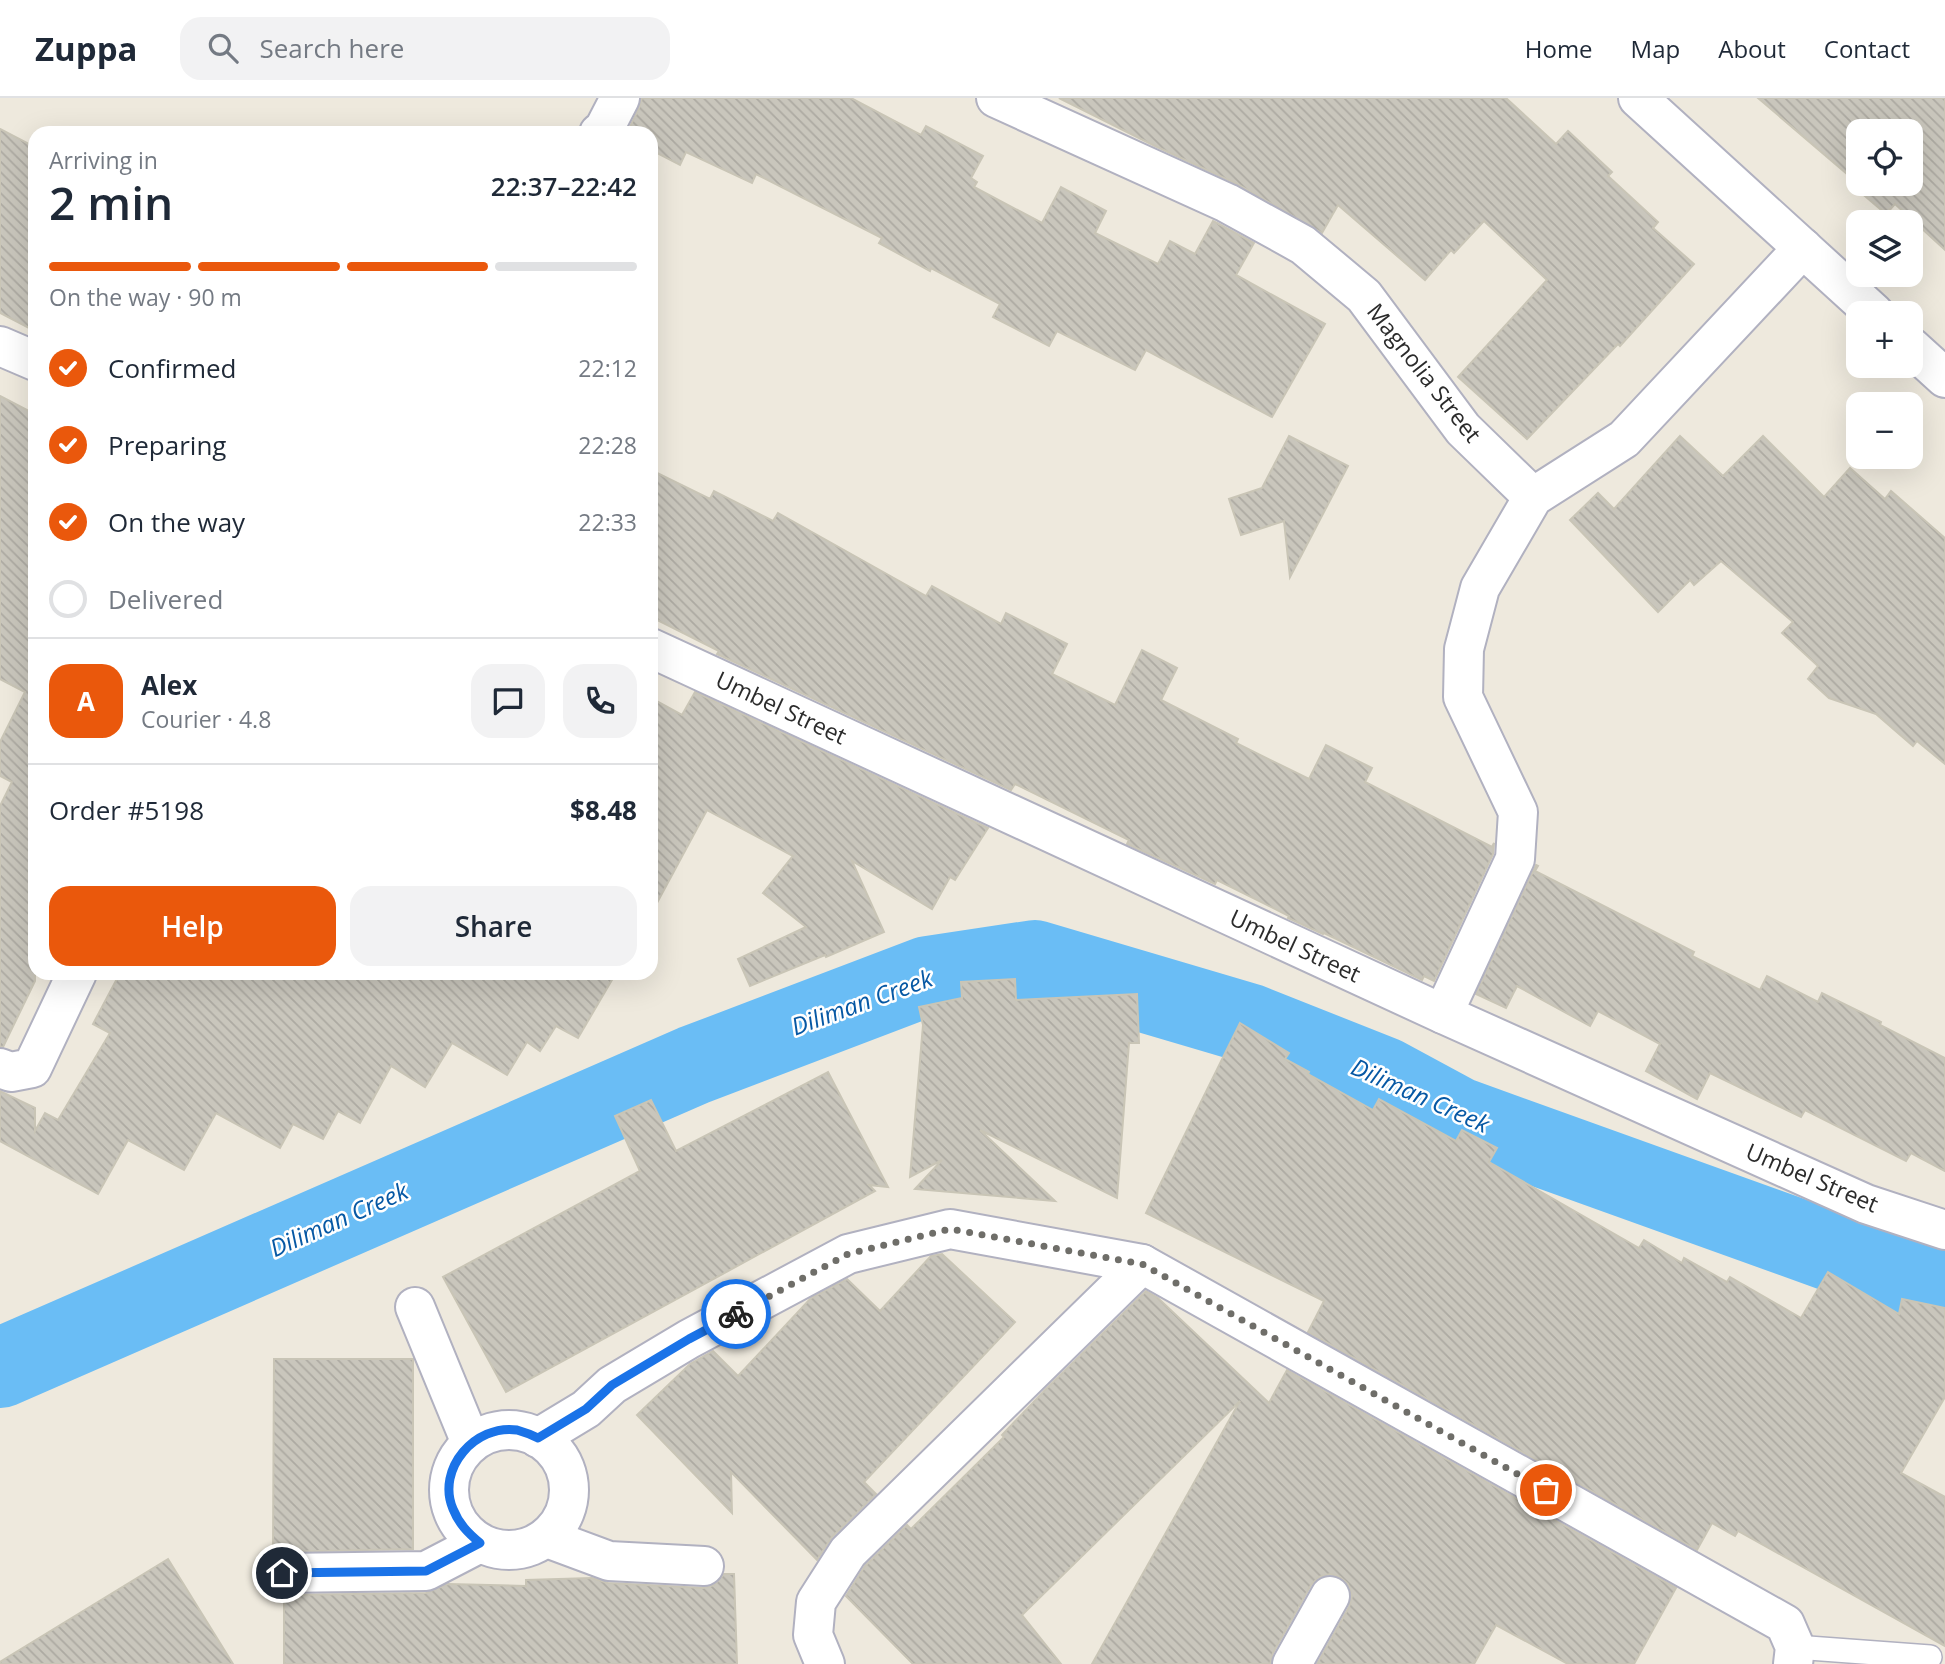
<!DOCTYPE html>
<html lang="en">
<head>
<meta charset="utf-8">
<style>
	body { margin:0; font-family:"Open Sans",sans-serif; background:#f2f2f3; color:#1f2937; height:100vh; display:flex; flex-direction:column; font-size:26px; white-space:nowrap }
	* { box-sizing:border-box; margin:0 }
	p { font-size:23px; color:#747a83 }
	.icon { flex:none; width:38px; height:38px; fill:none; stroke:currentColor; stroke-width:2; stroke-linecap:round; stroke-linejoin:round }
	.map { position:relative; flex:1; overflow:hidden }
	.drawer { position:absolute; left:28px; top:28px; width:630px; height:854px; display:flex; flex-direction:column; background:#fff; border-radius:21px; box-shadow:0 7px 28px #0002 }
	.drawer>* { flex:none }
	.controls { position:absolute; left:1846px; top:21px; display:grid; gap:14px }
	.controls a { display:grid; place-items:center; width:77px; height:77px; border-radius:14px; background:#fff; box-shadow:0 7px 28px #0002; font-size:35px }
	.pin { position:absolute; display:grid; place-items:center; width:60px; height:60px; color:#fff; margin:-30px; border:4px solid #fff; border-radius:50%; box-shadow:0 2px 7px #0007 }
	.courier { position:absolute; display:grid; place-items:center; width:70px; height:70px; margin:-35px; border:5px solid #1a73e8; border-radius:50%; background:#fff; color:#222; box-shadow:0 2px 9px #0007 }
	.head em { font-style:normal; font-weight:600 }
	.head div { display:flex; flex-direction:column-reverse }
	.head { display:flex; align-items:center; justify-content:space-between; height:119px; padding:0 21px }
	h1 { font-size:46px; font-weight:600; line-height:52px }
	.bar { display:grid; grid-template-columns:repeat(4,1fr); gap:10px 7px; align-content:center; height:84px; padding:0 21px }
	.bar i { height:9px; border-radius:5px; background:#e0e1e3 }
	.bar .selected { background:#ea580c }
	.bar p { grid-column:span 4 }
	.line { display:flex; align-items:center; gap:18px; padding:0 21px; border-top:2px solid #e0e1e3 }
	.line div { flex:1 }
	.round { display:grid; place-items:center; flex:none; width:74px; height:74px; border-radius:21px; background:#f2f2f3 }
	ol { padding:0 21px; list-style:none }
	li { display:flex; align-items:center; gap:21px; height:77px }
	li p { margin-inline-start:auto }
	li .icon { padding:7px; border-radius:50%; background:#ea580c; color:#fff; stroke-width:4 }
	li:last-child { color:#747a83 }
	li i { width:38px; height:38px; border:4px solid #e0e1e3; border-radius:50% }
	.action { display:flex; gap:14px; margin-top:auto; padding:14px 21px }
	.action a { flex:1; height:80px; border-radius:21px; background:#ea580c; color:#fff; font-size:28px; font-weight:600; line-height:80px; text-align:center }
	.action a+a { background:#f2f2f3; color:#1f2937 }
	header { display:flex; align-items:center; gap:42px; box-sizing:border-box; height:98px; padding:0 35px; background:#fff; border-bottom:2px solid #e0e1e3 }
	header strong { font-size:33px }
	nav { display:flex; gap:38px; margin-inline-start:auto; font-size:24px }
	.search { width:490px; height:63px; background:#f2f2f3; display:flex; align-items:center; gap:18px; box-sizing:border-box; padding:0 24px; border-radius:21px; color:#747a83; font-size:26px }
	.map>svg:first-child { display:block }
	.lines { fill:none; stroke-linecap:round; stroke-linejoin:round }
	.river { stroke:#6abdf5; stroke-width:80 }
	.building { fill:url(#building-back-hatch); stroke:#c9c5b6; stroke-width:2; fill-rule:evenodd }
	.lane-casing { stroke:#b1b1c0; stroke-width:26 }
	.street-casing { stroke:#b1b1c0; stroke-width:42 }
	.secondary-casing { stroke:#b1b1c0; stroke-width:42 }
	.lane { stroke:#fff; stroke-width:23 }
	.street { stroke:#fff; stroke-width:38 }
	.secondary { stroke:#fff; stroke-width:38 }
	.done { stroke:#6f6e69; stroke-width:7; stroke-dasharray:0 12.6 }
	.route { stroke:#1a73e8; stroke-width:9 }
	.labels { text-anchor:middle; stroke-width:5; stroke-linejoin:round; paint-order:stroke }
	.street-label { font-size:23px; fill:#2b2b2b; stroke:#fff }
	.water-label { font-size:24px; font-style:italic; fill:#0658a4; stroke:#fff }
</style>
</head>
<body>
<header>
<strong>Zuppa</strong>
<div class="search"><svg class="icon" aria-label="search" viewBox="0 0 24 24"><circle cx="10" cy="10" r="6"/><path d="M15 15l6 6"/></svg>Search here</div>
<nav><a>Home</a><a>Map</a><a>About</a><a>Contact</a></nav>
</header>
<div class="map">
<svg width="1945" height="1566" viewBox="0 0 1945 1566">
	<defs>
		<pattern id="building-back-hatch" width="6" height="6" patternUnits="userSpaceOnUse" patternTransform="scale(1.75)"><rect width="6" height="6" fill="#c9c6bc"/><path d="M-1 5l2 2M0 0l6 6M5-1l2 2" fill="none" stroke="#adaaa2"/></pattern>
	</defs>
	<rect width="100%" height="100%" fill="#eee9dd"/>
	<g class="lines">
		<polyline class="river" points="0,1270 694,967 928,878 1035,862 1248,925 1384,979 1458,1019 1853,1161 1945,1187"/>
	</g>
	<g class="building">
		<polygon points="642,0 851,0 921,37 926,28 983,58 971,80 977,84 974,89 1042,125 1061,89 1106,113 1095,135 1158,166 1170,143 1195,156 1213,123 1217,125 1254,145 1236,177 1325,226 1272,319 1146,252 1135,272 1057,233 1049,248 993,219 1000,206 931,170 930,173 879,145 882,140 756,76 752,85 686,54 680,67 651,52 651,35 627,35 639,10"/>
		<polygon points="1059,0 1506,0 1556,46 1568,33 1612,74 1608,78 1658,124 1653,130 1694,166 1620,248 1618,246 1527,341 1458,279 1547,182 1484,123 1454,155 1451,152 1425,182 1338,107 1322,135 1237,86 1155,48"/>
		<path d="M1758,0h187v152l-50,-46 -9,10 -35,-30 3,-4zM1858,33h53v53h-53z"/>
		<polygon points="0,31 35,49 35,233 0,215"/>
		<polygon points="0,298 35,316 35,883 3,949 0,949 0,708 12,684 0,678 0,644 25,594 0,581"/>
		<polygon points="1289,338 1348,368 1290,479 1284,423 1241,437 1229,401 1262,390"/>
		<polygon points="1680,338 1723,378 1763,338 1824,399 1850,370 1885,401 1891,393 1945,440 1945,666 1917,643 1913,648 1876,616 1829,600 1808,581 1818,568 1782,535 1793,524 1721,463 1694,487 1690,482 1658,514 1570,422 1598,395 1614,411"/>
		<polygon points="651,372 710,401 714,393 773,423 778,415 926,498 932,488 1001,526 1006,515 1067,546 1052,576 1115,607 1142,552 1177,570 1161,602 1238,641 1236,645 1309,681 1326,647 1372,670 1365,684 1492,749 1494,745 1493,756 1434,883 1424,878 1422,882 1324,835 1323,836 1288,820 1289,818 1217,782 1215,786 1127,746 1129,742 1015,686 1011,692 717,556 719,553 651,519"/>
		<polygon points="695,594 988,730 955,782 950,779 932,811 852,763 884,834 826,859 825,857 750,888 738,861 806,829 763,795 793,758 707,712 651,816 651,600 682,617"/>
		<polygon points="1536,767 1538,768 1535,773 1694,854 1692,858 1760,892 1767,878 1818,904 1822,895 1881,924 1880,927 1945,960 1945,1073 1911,1055 1906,1063 1805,1012 1801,1019 1710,975 1697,1001 1646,973 1660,946 1598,913 1590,928 1517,888 1506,910 1476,896"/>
		<polygon points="120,875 616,875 578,940 556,928 540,953 527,944 507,977 452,945 425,989 391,968 360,1025 338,1013 323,1041 293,1026 280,1050 216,1015 184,1072 128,1042 98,1096 0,1043 0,993 35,1010 35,1033 45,1015 58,1022 110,935 93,926"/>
		<polygon points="1015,881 1016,902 1137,896 1139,945 1129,945 1117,1100 980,1032 1055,1103 915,1091 942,1062 910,1079 923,927 919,909 962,900 961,884"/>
		<polygon points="1240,925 1289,955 1285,961 1309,974 1308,976 1373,1012 1379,1001 1456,1043 1462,1032 1497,1050 1489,1064 1639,1150 1644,1142 1682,1165 1684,1160 1727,1184 1730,1179 1801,1220 1828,1174 1899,1216 1902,1201 1945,1210 1945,1299 1901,1375 1945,1399 1945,1548 1738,1433 1735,1438 1712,1425 1697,1452 1308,1234 1324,1203 1146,1115"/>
		<polygon points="828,974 888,1089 869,1087 875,1093 506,1294 443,1179 640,1073 615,1018 651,1002 676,1053"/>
		<polygon points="942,1156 1015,1224 864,1384 876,1396 832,1439 817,1462 731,1374 732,1415 637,1317 690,1266 713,1253 738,1278 811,1200 847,1181 880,1213 931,1158"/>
		<polygon points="1146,1193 1158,1200 1269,1305 1287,1272 1676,1490 1634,1566 1568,1566 1496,1527 1474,1566 1317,1566 1349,1509 1352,1498 1348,1486 1340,1479 1330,1476 1319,1479 1311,1487 1273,1555 1270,1566 1092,1566 1240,1303 1022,1517 1061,1566 913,1566 846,1498 865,1468 907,1427 911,1431 1004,1339 1002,1337 1046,1291"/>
		<polygon points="274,1261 413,1261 413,1451 273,1454"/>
		<polygon points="168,1461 233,1566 0,1566 0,1564"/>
		<polygon points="724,1476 734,1476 737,1566 284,1566 284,1497 426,1495 448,1486 526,1488 526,1482 592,1480 608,1485 703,1490 714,1487"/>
	</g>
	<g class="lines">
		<g class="lane-casing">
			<polyline id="lane" points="1795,1549 1930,1559"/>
		</g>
		<g class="street-casing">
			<g id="street">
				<polyline points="996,0 1227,105 1303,147 1364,198 1463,331 1533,399"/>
				<polyline points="599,35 604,31 620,0"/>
				<polyline points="0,248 35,263"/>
				<polyline points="651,550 1443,916 1866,1106 1945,1132"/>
				<polyline points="1443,916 1515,761 1518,714 1463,599 1464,551 1480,490 1533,399 1624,341 1803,150"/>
				<polyline points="0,970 11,974 32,970 77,875"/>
				<polyline points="415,1209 471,1345"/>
				<circle cx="509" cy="1392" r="60"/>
				<polyline points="538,1340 586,1311 612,1287 689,1241 848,1156 950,1131 1142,1166 1785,1526 1795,1549 1793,1566"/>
				<polyline points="547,1440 609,1463 704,1468"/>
				<polyline points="282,1475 426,1473 480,1445"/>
				<polyline points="825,1566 813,1537 816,1504 848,1454 1142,1166"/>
				<polyline points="1292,1566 1330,1498"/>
			</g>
		</g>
		<g class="secondary-casing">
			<g id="secondary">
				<polyline points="1638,0 1874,215"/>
				<polyline points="1911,249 1945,280"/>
			</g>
		</g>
		<use href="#lane" class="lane"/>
		<use href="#street" class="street"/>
		<use href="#secondary" class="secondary"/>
	</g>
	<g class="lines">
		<polyline class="done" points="736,1216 848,1156 950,1131 1142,1166 1546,1392"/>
		<path class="route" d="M282,1475l144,-2 54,-28c-12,-10 -21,-19 -27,-34 -17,-40 22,-85 64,-79 7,2 15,5 21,8l48,-29 26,-24 77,-46 47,-25"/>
	</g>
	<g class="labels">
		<g class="street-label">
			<text transform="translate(1424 275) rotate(52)" y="8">Magnolia Street</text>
			<text transform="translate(781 610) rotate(25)" y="8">Umbel Street</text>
			<text transform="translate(1295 848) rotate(25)" y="8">Umbel Street</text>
			<text transform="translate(1812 1080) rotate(23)" y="8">Umbel Street</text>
		</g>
		<g class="water-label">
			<text transform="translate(862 905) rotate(-20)" y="8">Diliman Creek</text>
			<text transform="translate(1420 998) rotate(24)" y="8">Diliman Creek</text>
			<text transform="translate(339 1122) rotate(-24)" y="8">Diliman Creek</text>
		</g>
	</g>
</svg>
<div class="controls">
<a><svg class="icon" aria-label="locate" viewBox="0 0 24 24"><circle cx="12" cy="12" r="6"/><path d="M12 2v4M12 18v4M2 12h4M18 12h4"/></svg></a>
<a><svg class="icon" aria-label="layers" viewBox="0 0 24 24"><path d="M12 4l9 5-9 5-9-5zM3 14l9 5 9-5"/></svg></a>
<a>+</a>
<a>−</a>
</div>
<div class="pin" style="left:1546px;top:1392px;background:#ea580c"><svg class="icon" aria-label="bag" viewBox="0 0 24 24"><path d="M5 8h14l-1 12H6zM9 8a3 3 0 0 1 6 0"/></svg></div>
<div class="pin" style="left:282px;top:1475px;background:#1f2937"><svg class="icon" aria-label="home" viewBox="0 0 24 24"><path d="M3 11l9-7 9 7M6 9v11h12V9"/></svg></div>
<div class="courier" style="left:736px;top:1216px"><svg class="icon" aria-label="bike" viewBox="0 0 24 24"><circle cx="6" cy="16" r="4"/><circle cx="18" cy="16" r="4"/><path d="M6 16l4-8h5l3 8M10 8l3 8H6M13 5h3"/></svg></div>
<section class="drawer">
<div class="head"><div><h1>2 min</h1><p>Arriving in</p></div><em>22:37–22:42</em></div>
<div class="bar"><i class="selected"></i><i class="selected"></i><i class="selected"></i><i></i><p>On the way · 90 m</p></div>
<ol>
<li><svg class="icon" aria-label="check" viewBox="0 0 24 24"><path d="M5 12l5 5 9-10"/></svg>Confirmed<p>22:12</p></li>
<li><svg class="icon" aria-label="check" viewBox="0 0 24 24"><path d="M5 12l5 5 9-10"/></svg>Preparing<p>22:28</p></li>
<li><svg class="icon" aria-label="check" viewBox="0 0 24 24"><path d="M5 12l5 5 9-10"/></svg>On the way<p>22:33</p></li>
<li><i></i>Delivered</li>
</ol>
<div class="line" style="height:126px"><b class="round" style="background:#ea580c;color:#fff">A</b><div><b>Alex</b><p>Courier · 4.8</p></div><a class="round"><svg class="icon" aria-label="chat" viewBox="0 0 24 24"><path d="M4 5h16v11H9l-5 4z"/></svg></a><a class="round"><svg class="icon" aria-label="phone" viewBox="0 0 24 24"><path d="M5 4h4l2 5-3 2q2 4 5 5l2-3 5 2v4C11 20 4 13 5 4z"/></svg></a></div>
<div class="line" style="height:91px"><div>Order #5198</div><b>$8.48</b></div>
<div class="action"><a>Help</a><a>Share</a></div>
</section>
</div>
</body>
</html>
